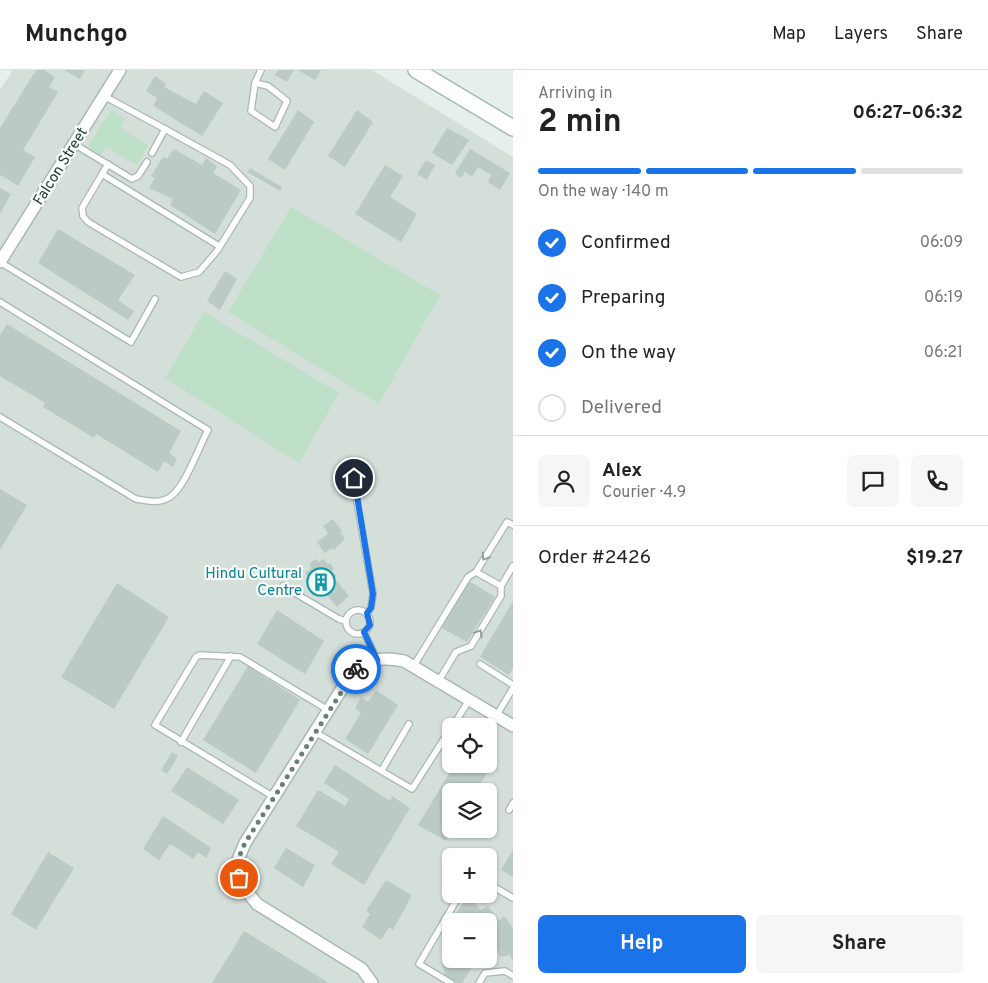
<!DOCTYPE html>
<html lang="en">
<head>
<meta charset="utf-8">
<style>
	body { margin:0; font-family:Overpass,sans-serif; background:#f6f6f6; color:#222; height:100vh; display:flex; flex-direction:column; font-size:19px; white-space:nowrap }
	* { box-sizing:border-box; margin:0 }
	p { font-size:16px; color:#767676 }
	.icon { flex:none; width:28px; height:28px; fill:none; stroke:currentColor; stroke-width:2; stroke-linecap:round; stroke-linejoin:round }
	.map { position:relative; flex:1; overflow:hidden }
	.drawer { display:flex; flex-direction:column; background:#fff; width:475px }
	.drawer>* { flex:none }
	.tools { position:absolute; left:442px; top:648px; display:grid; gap:10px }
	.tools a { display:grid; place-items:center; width:55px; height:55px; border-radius:8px; background:#fff; box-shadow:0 1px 4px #0004; font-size:25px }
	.pin { position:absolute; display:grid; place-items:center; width:42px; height:42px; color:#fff; margin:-21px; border:2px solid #fff; border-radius:50%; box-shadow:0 1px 5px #0007 }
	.courier { position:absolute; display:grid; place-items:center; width:50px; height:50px; margin:-25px; border:4px solid #1a73e8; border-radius:50%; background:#fff; color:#222; box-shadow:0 1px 6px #0007 }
	.overview em { font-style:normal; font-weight:700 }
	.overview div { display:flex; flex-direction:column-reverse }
	.overview { display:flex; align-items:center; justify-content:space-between; height:85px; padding:0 25px }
	h1 { font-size:32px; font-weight:700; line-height:38px }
	.bar { display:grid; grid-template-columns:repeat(4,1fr); gap:8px 5px; align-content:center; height:60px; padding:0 25px }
	.bar i { height:6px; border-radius:4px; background:#e0e0e0 }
	.bar .selected { background:#1a73e8 }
	.bar p { grid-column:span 4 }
	.line { display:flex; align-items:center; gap:12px; padding:0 25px; border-top:1px solid #e0e0e0 }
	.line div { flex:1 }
	.round { display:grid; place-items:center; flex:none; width:52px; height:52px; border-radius:8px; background:#f6f6f6 }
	ol { padding:0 25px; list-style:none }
	li { display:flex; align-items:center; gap:15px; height:55px }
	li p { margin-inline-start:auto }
	li .icon { padding:5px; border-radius:50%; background:#1a73e8; color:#fff; stroke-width:4 }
	li:last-child { color:#767676 }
	li i { width:28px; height:28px; border:2px solid #e0e0e0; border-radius:50% }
	.primary-button { display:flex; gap:10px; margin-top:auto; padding:10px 25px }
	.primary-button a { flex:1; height:58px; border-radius:8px; background:#1a73e8; color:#fff; font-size:20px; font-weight:700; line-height:58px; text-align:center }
	.primary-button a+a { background:#f6f6f6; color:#222 }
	header { display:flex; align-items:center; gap:30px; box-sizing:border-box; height:70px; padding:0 25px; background:#fff; border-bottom:1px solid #e0e0e0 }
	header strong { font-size:24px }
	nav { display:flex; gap:28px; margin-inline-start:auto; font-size:18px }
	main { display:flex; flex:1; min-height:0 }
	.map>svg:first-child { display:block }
	.built { fill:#d4dfda; fill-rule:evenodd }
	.green { fill:#bfe0c8 }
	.building { fill:#bbcac4 }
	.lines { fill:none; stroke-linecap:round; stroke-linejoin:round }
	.lane-casing { stroke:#a8b8b2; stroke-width:8 }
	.street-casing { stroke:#a8b8b2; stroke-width:14 }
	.secondary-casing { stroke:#a4bbb3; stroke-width:18 }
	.lane { stroke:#fff; stroke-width:5.5 }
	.street { stroke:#fff; stroke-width:11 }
	.secondary { stroke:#fff; stroke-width:15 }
	.oneway { stroke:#92a09c }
	.done { stroke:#687f78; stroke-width:5; stroke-dasharray:0 9 }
	.route { stroke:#1a73e8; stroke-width:6 }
	.labels { text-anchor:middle; stroke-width:4.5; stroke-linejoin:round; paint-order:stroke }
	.street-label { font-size:15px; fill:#24423a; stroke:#f7fbf9 }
	.culture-label { font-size:15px; fill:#0d838f; stroke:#f7fbf9; text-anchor:end }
</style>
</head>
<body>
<header>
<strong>Munchgo</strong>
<nav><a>Map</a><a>Layers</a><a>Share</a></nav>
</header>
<main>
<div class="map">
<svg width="513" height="913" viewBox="0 0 513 913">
	<rect width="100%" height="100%" fill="#e6efeb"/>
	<path class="built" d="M13,0h359l141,87v826h-513v-893zM451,656h38v38h-38zM451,721h38v38h-38zM451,786h38v38h-38zM451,851h38v38h-38z"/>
	<g class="green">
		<polygon points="111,40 125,49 121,58 148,75 137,95 106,77 101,85 90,79 89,74"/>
		<polygon points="291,137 440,225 379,334 228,242"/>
		<polygon points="204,242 339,323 299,393 165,308"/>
	</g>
	<g class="building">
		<polygon points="36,0 44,0 55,7 49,17 58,22 23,80 35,87 18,116 1,105 0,106 0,58"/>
		<polygon points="64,0 85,0 80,9"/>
		<polygon points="278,0 294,0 287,12 275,5"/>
		<polygon points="298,0 321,0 315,10"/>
		<polygon points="155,6 166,14 164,17 196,34 204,21 223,33 202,66 153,36 157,28 146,21"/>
		<polygon points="298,40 314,52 285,100 268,89"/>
		<polygon points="357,40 373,52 345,97 328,86"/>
		<polygon points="447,58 469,70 452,95 432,83"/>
		<polygon points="174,79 202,95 206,88 217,96 213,103 241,120 215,164 170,135 173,129 149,118 155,108 151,106 163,87 167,89"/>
		<polygon points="470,79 510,103 500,120 488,112 491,105 478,97 472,107 465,102 461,108 455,103"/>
		<polygon points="426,90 435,95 427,110 417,104"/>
		<polygon points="385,95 403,106 390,127 417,144 401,172 355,144"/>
		<polygon points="250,98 282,117 280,121 247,102"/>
		<polygon points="0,118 11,124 0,144"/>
		<polygon points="58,159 135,205 118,230 134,241 128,250 38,193"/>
		<polygon points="225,201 237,209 220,240 207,231"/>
		<polygon points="7,254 181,361 169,383 177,389 173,397 164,391 158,402 96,364 94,368 43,337 45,333 0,306 0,265"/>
		<polygon points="0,419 27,435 0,480"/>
		<polygon points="333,449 342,461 340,462 345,469 334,480 332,478 325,483 317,472 328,464 323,456"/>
		<polygon points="316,489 319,492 323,489 328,494 330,493 334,499 332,501 337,506 333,510 335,513 337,511 349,526 337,537 322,519 319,521 306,510 309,508 305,503 312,498 309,494"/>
		<polygon points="469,511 495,527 467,572 440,557"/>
		<polygon points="117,513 169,547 114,639 61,607"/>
		<polygon points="513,531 513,598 509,605 480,587"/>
		<polygon points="277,540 324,571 305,604 257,574"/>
		<polygon points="248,596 300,630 256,703 203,670"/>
		<polygon points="376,620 398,635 368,684 345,669 361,643 355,638 361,627 368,632"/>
		<polygon points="172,682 178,686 167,704 161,700"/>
		<polygon points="489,693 492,695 476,721 451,721 451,759 454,759 446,771 418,755 452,699 461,704 468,694"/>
		<polygon points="335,695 390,731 392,726 410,738 364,815 331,794 339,782 296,756 318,720 345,736 349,729 324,713"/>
		<polygon points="187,697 239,730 223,754 171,721"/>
		<polygon points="163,746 211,778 206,788 198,782 194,789 170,774 159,790 143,779"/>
		<polygon points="286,778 315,795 303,817 274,798"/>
		<polygon points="513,780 513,807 501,800"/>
		<polygon points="48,782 74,798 36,860 11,844"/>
		<polygon points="386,810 412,825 393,860 389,857 381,870 362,857 370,844 366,841"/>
		<polygon points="469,824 480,840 488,836 499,851 504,846 513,858 513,892 510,885 500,887 496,875 489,877 489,851 457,851 453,849"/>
		<polygon points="244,861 329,913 212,913"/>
		<polygon points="451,876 451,889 477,889 462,913 457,913 445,905 442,891"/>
	</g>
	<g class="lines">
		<g class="lane-casing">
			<g id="lane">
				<polyline points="255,13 268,16 287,31 275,57 251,41 255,13 261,0"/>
				<polyline points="104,26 165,59 152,83"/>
				<polyline points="74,74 132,109 138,106 147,92"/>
				<polyline points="108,94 82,138 83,146 88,152 181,207 199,202 217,181 250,128 250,116 230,95 165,59"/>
				<polyline points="102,104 219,176"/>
				<polyline points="0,192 131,272 155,229"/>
				<path d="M0,232l208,128c-8,15 -24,59 -38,67 -11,7 -22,4 -34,2l-136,-82"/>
				<polyline points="353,408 373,524 371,538 367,543"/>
				<polyline points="476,502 501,516"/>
				<polyline points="283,516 339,549 346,551"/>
				<circle cx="358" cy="552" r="12"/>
				<polyline points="364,562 377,590"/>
				<polyline points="480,594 513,615"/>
				<polyline points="413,597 468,507 476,502 507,452 513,455"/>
				<polyline points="438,612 456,582 471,576 501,526 501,516 513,496"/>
				<polyline points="453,656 469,630"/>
				<polyline points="489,658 513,618"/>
				<polyline points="315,662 412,719 451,658"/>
				<polyline points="181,672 231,586"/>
				<polyline points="382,700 409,654"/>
				<polyline points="274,727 155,655 196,587 200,585 240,587 328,640"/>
				<polyline points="509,740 513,733"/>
				<polyline points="489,814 513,828"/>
				<polyline points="451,913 419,894 460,824"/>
				<polyline points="479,913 485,903 505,901 513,906"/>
			</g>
		</g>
		<g class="street-casing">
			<g id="street">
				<polyline points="0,192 120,0"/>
				<path d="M372,913l-10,-14 -105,-65 -13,-16 -10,-19 11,-26 103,-164c17,-20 31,-23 56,-18l109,65"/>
			</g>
		</g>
		<g class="secondary-casing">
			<polyline id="secondary" points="416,0 513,58"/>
		</g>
		<use href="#lane" class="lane"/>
		<use href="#street" class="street"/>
		<use href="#secondary" class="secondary"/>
	</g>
	<defs><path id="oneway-chevron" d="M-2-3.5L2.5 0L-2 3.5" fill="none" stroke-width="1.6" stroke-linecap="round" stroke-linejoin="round" transform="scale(1.25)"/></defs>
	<g class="oneway">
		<use href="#oneway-chevron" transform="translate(485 487) rotate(122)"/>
		<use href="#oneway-chevron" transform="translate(479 563) rotate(-59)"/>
	</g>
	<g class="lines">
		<polyline class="done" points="239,808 234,799 245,773 356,599"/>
		<polyline class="route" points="354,408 373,524 371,538 367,543 370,555 364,562 377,590 356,599"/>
	</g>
	<defs>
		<g id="building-ring" transform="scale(1.4375)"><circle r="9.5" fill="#f7fbf9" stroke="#0f9aa8" stroke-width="1.5"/><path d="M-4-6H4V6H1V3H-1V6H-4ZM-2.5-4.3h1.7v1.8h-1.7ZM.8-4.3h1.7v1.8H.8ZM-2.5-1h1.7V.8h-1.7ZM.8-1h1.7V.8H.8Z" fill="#0f9aa8"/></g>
	</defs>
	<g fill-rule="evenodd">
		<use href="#building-ring" x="321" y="512"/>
	</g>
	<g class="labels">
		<g class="street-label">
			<text transform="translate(60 96) rotate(-58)" y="5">Falcon Street</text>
		</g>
		<g class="culture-label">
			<text x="302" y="508">Hindu Cultural<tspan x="302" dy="17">Centre</tspan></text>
		</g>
	</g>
</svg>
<div class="tools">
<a><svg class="icon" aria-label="locate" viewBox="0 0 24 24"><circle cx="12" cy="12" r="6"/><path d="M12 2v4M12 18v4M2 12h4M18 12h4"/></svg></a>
<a><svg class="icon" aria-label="layers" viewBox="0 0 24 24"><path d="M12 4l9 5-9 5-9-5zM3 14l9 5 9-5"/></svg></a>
<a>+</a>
<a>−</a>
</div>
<div class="pin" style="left:239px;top:808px;background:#ea580c"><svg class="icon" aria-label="bag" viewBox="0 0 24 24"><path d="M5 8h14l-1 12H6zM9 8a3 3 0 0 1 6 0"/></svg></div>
<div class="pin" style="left:354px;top:408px;background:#1f2937"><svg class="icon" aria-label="home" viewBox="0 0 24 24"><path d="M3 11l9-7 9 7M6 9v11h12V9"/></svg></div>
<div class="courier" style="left:356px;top:599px"><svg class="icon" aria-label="bike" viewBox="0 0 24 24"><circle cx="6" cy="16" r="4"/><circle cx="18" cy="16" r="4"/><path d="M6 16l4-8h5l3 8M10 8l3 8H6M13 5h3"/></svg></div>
</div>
<section class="drawer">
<div class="overview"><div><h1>2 min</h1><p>Arriving in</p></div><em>06:27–06:32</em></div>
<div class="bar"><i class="selected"></i><i class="selected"></i><i class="selected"></i><i></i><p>On the way · 140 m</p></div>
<ol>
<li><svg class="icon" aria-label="check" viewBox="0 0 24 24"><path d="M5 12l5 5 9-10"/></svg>Confirmed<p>06:09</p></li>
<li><svg class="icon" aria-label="check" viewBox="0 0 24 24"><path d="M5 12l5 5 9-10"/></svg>Preparing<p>06:19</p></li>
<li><svg class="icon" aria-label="check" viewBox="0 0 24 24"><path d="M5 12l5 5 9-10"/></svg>On the way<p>06:21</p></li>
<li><i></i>Delivered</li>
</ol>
<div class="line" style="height:90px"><a class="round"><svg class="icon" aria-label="person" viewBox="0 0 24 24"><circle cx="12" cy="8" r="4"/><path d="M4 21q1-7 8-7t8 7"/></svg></a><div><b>Alex</b><p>Courier · 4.9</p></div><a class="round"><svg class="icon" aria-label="chat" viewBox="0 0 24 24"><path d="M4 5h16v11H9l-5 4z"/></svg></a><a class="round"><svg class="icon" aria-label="phone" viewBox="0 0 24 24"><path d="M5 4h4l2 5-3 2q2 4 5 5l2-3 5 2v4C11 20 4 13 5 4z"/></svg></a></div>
<div class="line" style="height:65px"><div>Order #2426</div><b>$19.27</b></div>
<div class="primary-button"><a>Help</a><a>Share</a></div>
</section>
</main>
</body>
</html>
